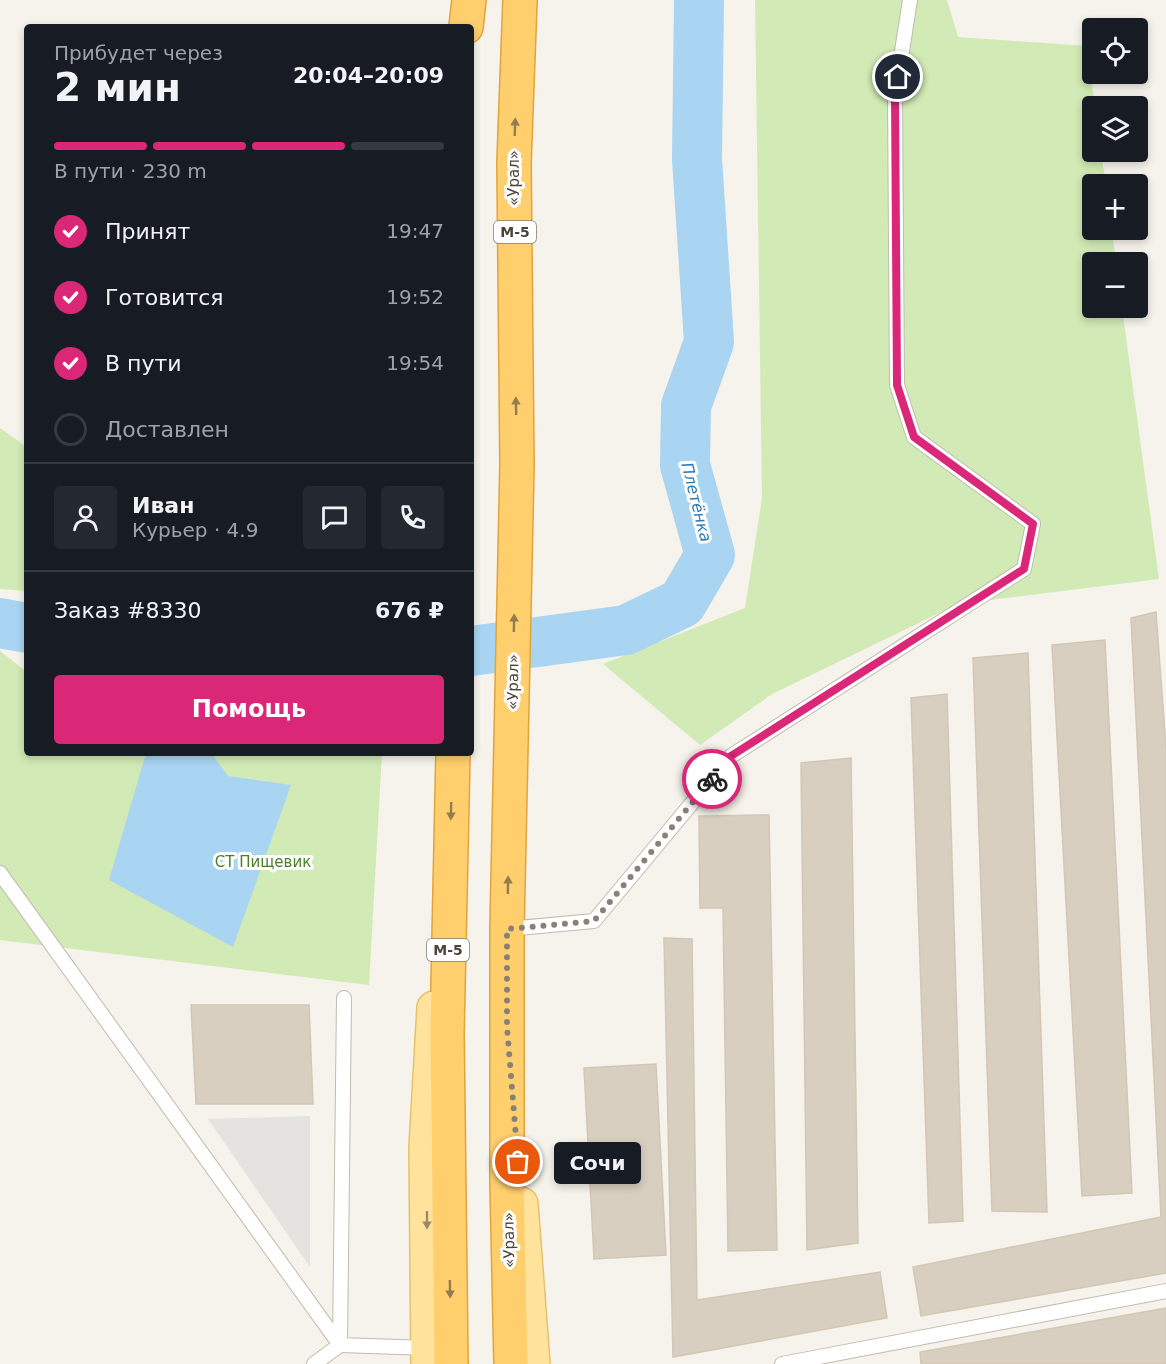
<!DOCTYPE html>
<html lang="ru">
<head>
<meta charset="utf-8">
<style>
	body { margin:0; font-family:"DejaVu Sans",sans-serif; background:#242831; color:#f1f3f6; height:100vh; display:flex; flex-direction:column; font-size:22px; white-space:nowrap }
	* { box-sizing:border-box; margin:0 }
	p { font-size:20px; color:#9ea1a6 }
	.icon { flex:none; width:33px; height:33px; fill:none; stroke:currentColor; stroke-width:2; stroke-linecap:round; stroke-linejoin:round }
	.map { position:relative; flex:1; overflow:hidden }
	.panel { position:absolute; left:24px; top:24px; width:450px; height:732px; display:flex; flex-direction:column; background:#171b24; border-radius:6px; box-shadow:0 3px 9px #0003 }
	.panel>* { flex:none }
	.controls { position:absolute; left:1082px; top:18px; display:grid; gap:12px }
	.controls a { display:grid; place-items:center; width:66px; height:66px; border-radius:6px; background:#171b24; box-shadow:0 3px 9px #0003; font-size:30px }
	.pin { position:absolute; display:grid; place-items:center; width:51px; height:51px; color:#fff; margin:-26px; border:3px solid #fff; border-radius:50%; box-shadow:0 2px 6px #0007 }
	.courier { position:absolute; display:grid; place-items:center; width:60px; height:60px; margin:-30px; border:4px solid #db2777; border-radius:50%; background:#fff; color:#222; box-shadow:0 2px 8px #0007 }
	.bubble { position:absolute; height:42px; border-radius:6px; background:#171b24; box-shadow:0 3px 9px #0003; font-size:20px; font-weight:700; line-height:42px; text-align:center }
	.head em { font-style:normal; font-weight:700 }
	.head div { display:flex; flex-direction:column-reverse }
	.head { display:flex; align-items:center; justify-content:space-between; height:102px; padding:0 30px }
	h1 { font-size:39px; font-weight:700; line-height:45px }
	.bar { display:grid; grid-template-columns:repeat(4,1fr); gap:9px 6px; align-content:center; height:72px; padding:0 30px }
	.bar i { height:8px; border-radius:4px; background:#363941 }
	.bar .on { background:#db2777 }
	.bar p { grid-column:span 4 }
	.line { display:flex; align-items:center; gap:15px; padding:0 30px; border-top:2px solid #363941 }
	.line div { flex:1 }
	.round { display:grid; place-items:center; flex:none; width:63px; height:63px; border-radius:6px; background:#242831 }
	ol { padding:0 30px; list-style:none }
	li { display:flex; align-items:center; gap:18px; height:66px }
	li p { margin-inline-start:auto }
	li .icon { padding:6px; border-radius:50%; background:#db2777; color:#fff; stroke-width:4 }
	li:last-child { color:#9ea1a6 }
	li i { width:33px; height:33px; border:3px solid #363941; border-radius:50% }
	.action { display:flex; gap:12px; margin-top:auto; padding:12px 30px }
	.action a { flex:1; height:69px; border-radius:6px; background:#db2777; color:#fff; font-size:24px; font-weight:700; line-height:69px; text-align:center }
	.map>svg:first-child { display:block }
	.green { fill:#d2eab5 }
	.parking { fill:#e5e3e0 }
	.water { fill:#a9d4f2 }
	.lines { fill:none; stroke-linecap:round; stroke-linejoin:round }
	.river { stroke:#a9d4f2; stroke-width:50 }
	.building { fill:#d8cfc1; stroke:#d3c7b4; stroke-width:1.5 }
	.lane-casing { stroke:#c2bbae; stroke-width:16 }
	.primary-casing { stroke:#e6c16a; stroke-width:36 }
	.highway-casing { stroke:#e0a43c; stroke-width:36 }
	.lane { stroke:#fff; stroke-width:14 }
	.primary { stroke:#ffe39c; stroke-width:33 }
	.highway { stroke:#ffcf6e; stroke-width:33 }
	.oneway { fill:#937c4e }
	.oneway2 { fill:#9c8c66 }
	.done { stroke:#878178; stroke-width:6; stroke-dasharray:0 10.8 }
	.route { stroke:#db2777; stroke-width:8 }
	.labels { text-anchor:middle; stroke-width:6; stroke-linejoin:round; paint-order:stroke }
	.shield { fill:#fff; stroke:#817c74; stroke-width:1.5 }
	.shield-label { font-size:14px; font-weight:bold; fill:#4b4439 }
	.street-label { font-size:15px; fill:#4b4439; stroke:#fff }
	.park-label { font-size:15px; fill:#4a7f2a; stroke:#fff }
	.water-label { font-size:16px; font-style:italic; fill:#2e7ab2; stroke:#fff }
</style>
</head>
<body>
<div class="map">
<svg width="1166" height="1364" viewBox="0 0 1166 1364">
	<rect width="100%" height="100%" fill="#f6f3ec"/>
	<g class="green">
		<polygon points="755,0 947,0 958,37 1087,46 1095,106 1092,106 1092,152 1101,152 1106,184 1092,184 1092,230 1112,230 1116,262 1092,262 1092,308 1122,308 1159,579 958,604 772,694 700,745 603,664 745,608 762,498"/>
		<polygon points="0,428 27,447 27,591 0,589"/>
		<polygon points="0,651 27,672 27,753 382,753 369,985 0,940"/>
	</g>
	<polygon class="parking" points="310,1116 310,1267 208,1119"/>
	<polygon class="water" points="146,753 211,753 228,776 291,785 233,947 109,880"/>
	<g class="lines">
		<g class="river">
			<polyline points="0,623 27,628"/>
			<polyline points="471,651 626,630 682,603 710,555 685,465 686,406 709,342 697,159 699,0"/>
		</g>
	</g>
	<g class="building">
		<polygon points="1156,612 1166,748 1166,1273 921,1316 913,1267 1161,1217 1131,618"/>
		<polygon points="1105,640 1132,1193 1082,1196 1052,645"/>
		<polygon points="1028,653 1047,1212 992,1211 973,658"/>
		<polygon points="947,694 963,1221 929,1223 911,698"/>
		<polygon points="851,758 858,1243 807,1250 801,763"/>
		<polygon points="769,815 777,1250 728,1251 723,908 700,908 699,816"/>
		<polygon points="664,938 692,939 697,1300 880,1272 887,1318 673,1357"/>
		<polygon points="191,1005 309,1005 313,1104 196,1104"/>
		<polygon points="656,1064 666,1255 594,1259 584,1068"/>
		<polygon points="1166,1308 1166,1364 921,1364 920,1352"/>
	</g>
	<g class="lines">
		<g class="lane-casing">
			<g id="lane">
				<polyline points="0,873 340,1345 314,1364"/>
				<polyline points="507,929 594,921 731,756 1024,569 1033,524 914,437 897,385 895,96 910,0"/>
				<polyline points="344,998 340,1345 428,1348"/>
				<polyline points="782,1364 1166,1291"/>
			</g>
		</g>
		<g class="primary-casing">
			<g id="primary">
				<polyline points="521,1204 533,1364"/>
				<polyline points="428,1364 426,1148 434,1008"/>
			</g>
		</g>
		<g class="highway-casing">
			<g id="highway">
				<polyline points="466,27 469,0"/>
				<polyline points="451,1364 447,1034 453,753"/>
				<polyline points="511,1364 507,1182 507,929 517,465 514,163 520,0"/>
			</g>
		</g>
		<use href="#lane" class="lane"/>
		<use href="#primary" class="primary"/>
		<use href="#highway" class="highway"/>
	</g>
	<defs><path id="oneway-solid" d="M-6-.8H1V-3.2L6.5 0L1 3.2V.8H-6Z" transform="scale(1.5)"/></defs>
	<g class="oneway">
		<use href="#oneway-solid" transform="translate(515 127) rotate(-88)"/>
		<use href="#oneway-solid" transform="translate(516 406) rotate(-91)"/>
		<use href="#oneway-solid" transform="translate(514 623) rotate(-89)"/>
		<use href="#oneway-solid" transform="translate(451 811) rotate(91)"/>
		<use href="#oneway-solid" transform="translate(508 885) rotate(-89)"/>
		<use href="#oneway-solid" transform="translate(450 1289) rotate(89)"/>
	</g>
	<use class="oneway2" href="#oneway-solid" transform="translate(427 1220) rotate(90)"/>
	<g class="lines">
		<polyline class="done" points="518,1162 507,1027 507,929 594,921 712,779"/>
		<polyline class="route" points="712,779 731,756 1024,569 1033,524 914,437 897,385 895,96 898,77"/>
	</g>
	<g class="labels">
		<g class="shield">
			<rect x="494" y="221" width="42" height="22" rx="4.5"/>
			<rect x="427" y="939" width="42" height="22" rx="4.5"/>
		</g>
		<g class="shield-label">
			<text x="515" y="237">М-5</text>
			<text x="448" y="955">М-5</text>
		</g>
		<g class="street-label">
			<text transform="translate(514 178) rotate(-90)" y="5">«Урал»</text>
			<text transform="translate(513 682) rotate(-89)" y="5">«Урал»</text>
			<text transform="translate(509 1240) rotate(-91)" y="5">«Урал»</text>
		</g>
		<g class="park-label">
			<text x="263" y="867">СТ Пищевик</text>
		</g>
		<g class="water-label">
			<text transform="translate(697 502) rotate(76)" y="6">Плетёнка</text>
		</g>
	</g>
</svg>
<div class="controls">
<a><svg class="icon" aria-label="locate" viewBox="0 0 24 24"><circle cx="12" cy="12" r="6"/><path d="M12 2v4M12 18v4M2 12h4M18 12h4"/></svg></a>
<a><svg class="icon" aria-label="layers" viewBox="0 0 24 24"><path d="M12 4l9 5-9 5-9-5zM3 14l9 5 9-5"/></svg></a>
<a>+</a>
<a>−</a>
</div>
<div class="pin" style="left:518px;top:1162px;background:#ea580c"><svg class="icon" aria-label="bag" viewBox="0 0 24 24"><path d="M5 8h14l-1 12H6zM9 8a3 3 0 0 1 6 0"/></svg></div>
<div class="pin" style="left:898px;top:77px;background:#1f2937"><svg class="icon" aria-label="home" viewBox="0 0 24 24"><path d="M3 11l9-7 9 7M6 9v11h12V9"/></svg></div>
<div class="courier" style="left:712px;top:779px"><svg class="icon" aria-label="bike" viewBox="0 0 24 24"><circle cx="6" cy="16" r="4"/><circle cx="18" cy="16" r="4"/><path d="M6 16l4-8h5l3 8M10 8l3 8H6M13 5h3"/></svg></div>
<div class="bubble" style="left:554px;top:1142px;width:87px">Сочи</div>
<section class="panel">
<div class="head"><div><h1>2 мин</h1><p>Прибудет через</p></div><em>20:04–20:09</em></div>
<div class="bar"><i class="on"></i><i class="on"></i><i class="on"></i><i></i><p>В пути · 230 m</p></div>
<ol>
<li><svg class="icon" aria-label="check" viewBox="0 0 24 24"><path d="M5 12l5 5 9-10"/></svg>Принят<p>19:47</p></li>
<li><svg class="icon" aria-label="check" viewBox="0 0 24 24"><path d="M5 12l5 5 9-10"/></svg>Готовится<p>19:52</p></li>
<li><svg class="icon" aria-label="check" viewBox="0 0 24 24"><path d="M5 12l5 5 9-10"/></svg>В пути<p>19:54</p></li>
<li><i></i>Доставлен</li>
</ol>
<div class="line" style="height:108px"><a class="round"><svg class="icon" aria-label="person" viewBox="0 0 24 24"><circle cx="12" cy="8" r="4"/><path d="M4 21q1-7 8-7t8 7"/></svg></a><div><b>Иван</b><p>Курьер · 4.9</p></div><a class="round"><svg class="icon" aria-label="chat" viewBox="0 0 24 24"><path d="M4 5h16v11H9l-5 4z"/></svg></a><a class="round"><svg class="icon" aria-label="phone" viewBox="0 0 24 24"><path d="M5 4h4l2 5-3 2q2 4 5 5l2-3 5 2v4C11 20 4 13 5 4z"/></svg></a></div>
<div class="line" style="height:78px"><div>Заказ #8330</div><b>676 ₽</b></div>
<div class="action"><a>Помощь</a></div>
</section>
</div>
</body>
</html>
